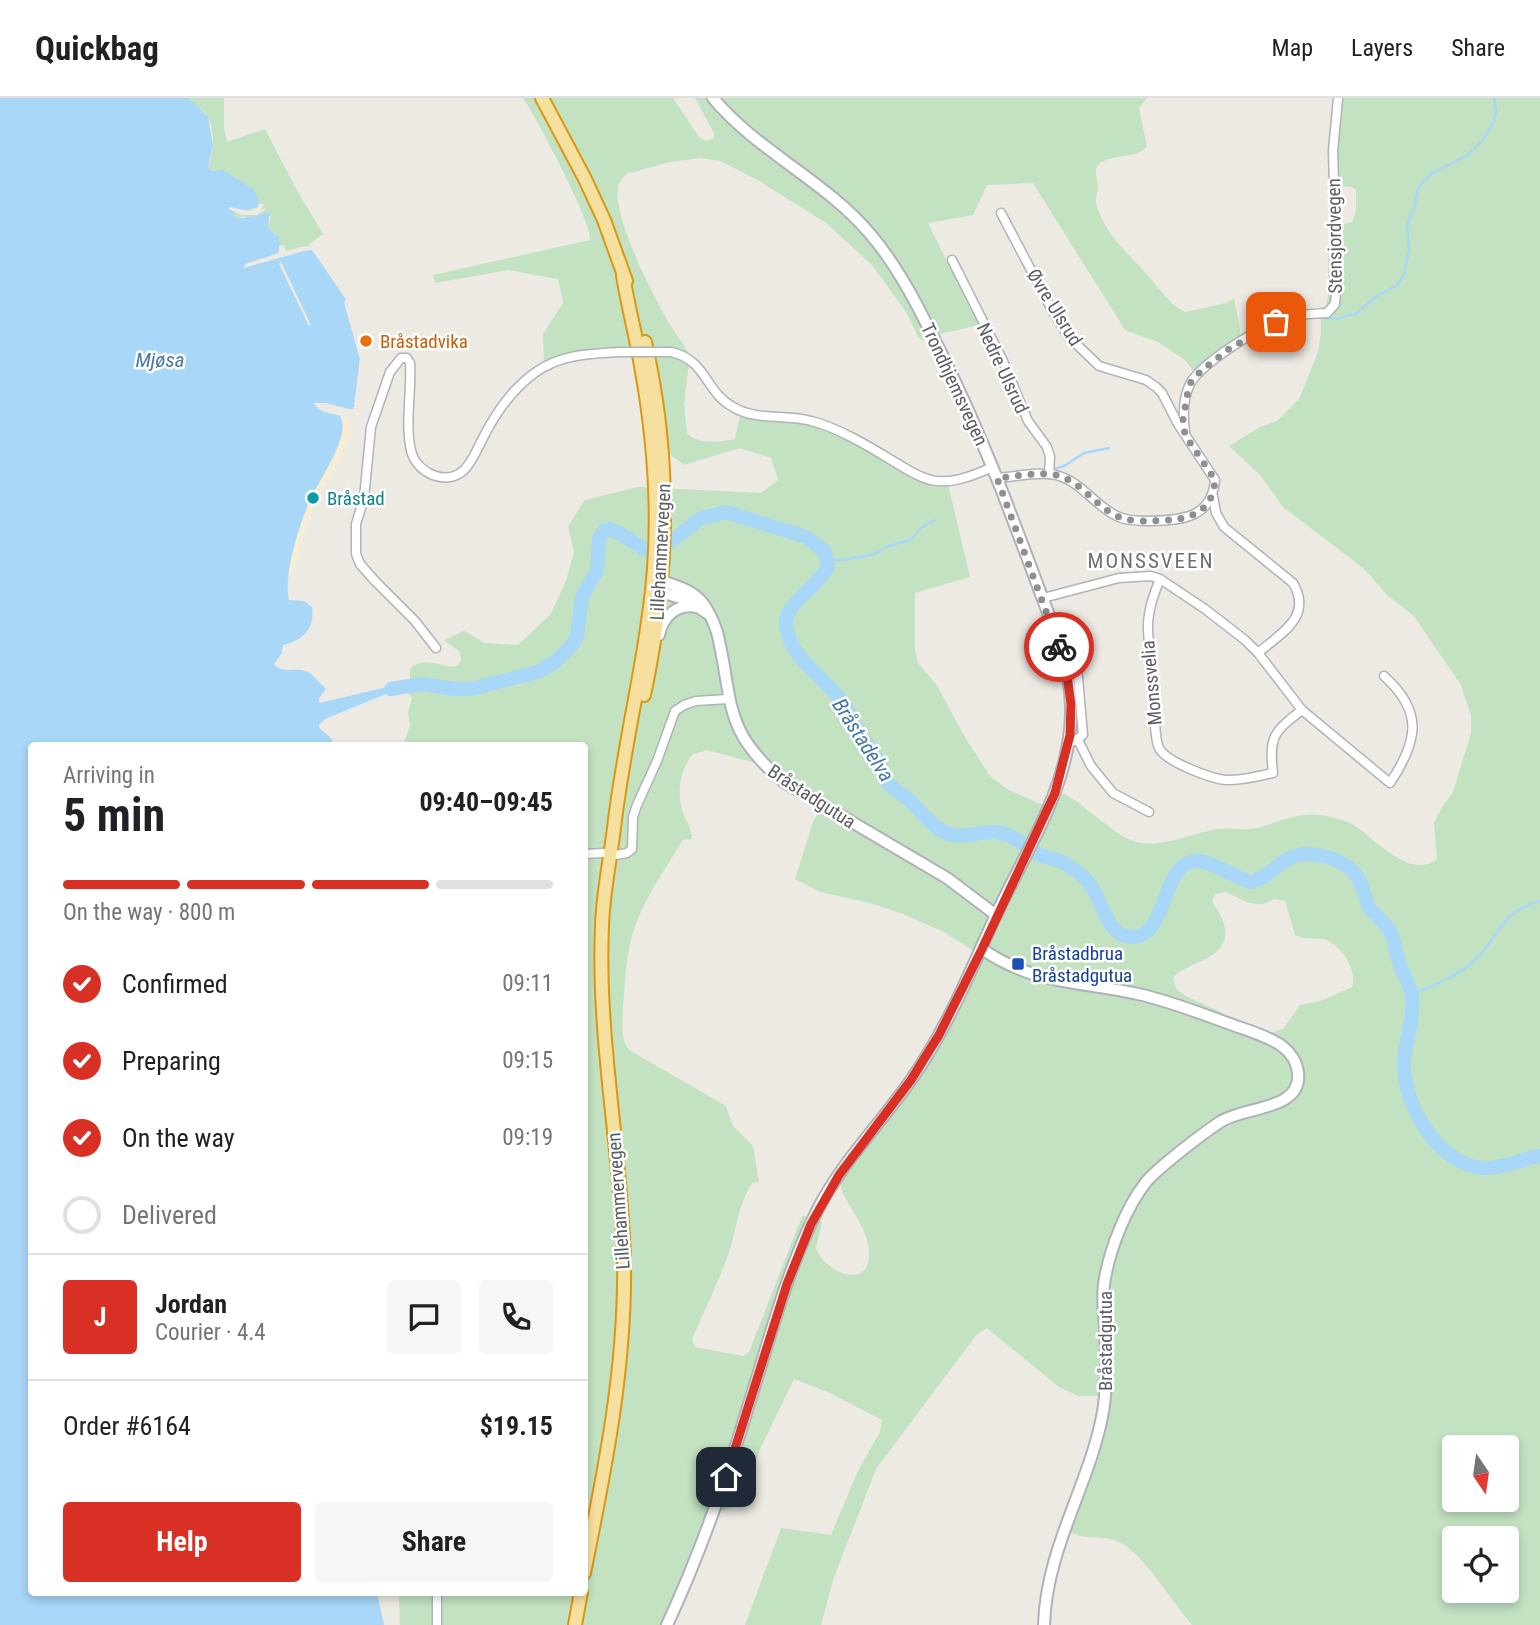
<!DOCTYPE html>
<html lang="en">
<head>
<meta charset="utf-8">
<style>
	body { margin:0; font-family:"Roboto Condensed",sans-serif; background:#f6f6f6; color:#202124; height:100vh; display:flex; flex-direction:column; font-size:26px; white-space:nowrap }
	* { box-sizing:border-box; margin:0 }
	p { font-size:23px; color:#757577 }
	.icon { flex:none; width:38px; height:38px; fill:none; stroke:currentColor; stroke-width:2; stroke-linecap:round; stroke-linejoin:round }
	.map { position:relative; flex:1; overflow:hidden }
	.details { position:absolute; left:28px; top:644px; width:560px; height:854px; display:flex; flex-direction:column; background:#fff; border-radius:7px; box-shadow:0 4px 10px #0003 }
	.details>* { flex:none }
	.needle { width:46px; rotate:167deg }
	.tools { position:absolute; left:1442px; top:1337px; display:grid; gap:14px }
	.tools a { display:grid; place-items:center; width:77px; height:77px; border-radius:7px; background:#fff; box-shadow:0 4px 10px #0003; font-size:35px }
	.pin { position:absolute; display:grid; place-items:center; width:60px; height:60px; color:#fff; margin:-30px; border-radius:14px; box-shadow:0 4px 10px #0006 }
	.courier { position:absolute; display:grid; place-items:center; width:70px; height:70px; margin:-35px; border:5px solid #d93025; border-radius:50%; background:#fff; color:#222; box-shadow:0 2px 9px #0007 }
	.head em { font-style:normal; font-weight:700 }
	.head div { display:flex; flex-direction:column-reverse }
	.head { display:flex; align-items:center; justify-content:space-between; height:119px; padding:0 35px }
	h1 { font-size:46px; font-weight:700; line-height:52px }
	.bar { display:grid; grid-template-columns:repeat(4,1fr); gap:10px 7px; align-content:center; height:84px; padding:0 35px }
	.bar i { height:9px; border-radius:5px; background:#e0e0e0 }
	.bar .active { background:#d93025 }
	.bar p { grid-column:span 4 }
	.line { display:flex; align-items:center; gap:18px; padding:0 35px; border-top:2px solid #e0e0e0 }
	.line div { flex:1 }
	.round { display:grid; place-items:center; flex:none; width:74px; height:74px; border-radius:7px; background:#f6f6f6 }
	ol { padding:0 35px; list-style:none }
	li { display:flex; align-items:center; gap:21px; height:77px }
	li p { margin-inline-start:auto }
	li .icon { padding:7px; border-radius:50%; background:#d93025; color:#fff; stroke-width:4 }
	li:last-child { color:#757577 }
	li i { width:38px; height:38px; border:4px solid #e0e0e0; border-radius:50% }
	.button { display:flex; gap:14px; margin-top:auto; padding:14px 35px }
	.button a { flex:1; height:80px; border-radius:7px; background:#d93025; color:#fff; font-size:28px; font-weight:700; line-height:80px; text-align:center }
	.button a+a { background:#f6f6f6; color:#202124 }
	header { display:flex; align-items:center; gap:42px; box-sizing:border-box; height:98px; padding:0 35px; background:#fff; border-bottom:2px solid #e0e0e0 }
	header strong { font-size:33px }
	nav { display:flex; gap:38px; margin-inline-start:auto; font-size:24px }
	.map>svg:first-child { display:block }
	.green { fill:#c2e2c1; fill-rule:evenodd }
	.sand { fill:#f7edd3 }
	.water { fill:#a8d7f7 }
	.pier { fill:#eceae3 }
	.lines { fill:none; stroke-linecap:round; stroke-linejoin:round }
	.stream { stroke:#a8d7f7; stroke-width:2.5 }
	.river { stroke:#a8d7f7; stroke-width:14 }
	.minor-casing { stroke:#b0b3b7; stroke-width:11 }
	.secondary-casing { stroke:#afb2b7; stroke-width:14 }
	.trunk-casing { stroke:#dc9713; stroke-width:16 }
	.minor { stroke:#fff; stroke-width:8 }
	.secondary { stroke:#fff; stroke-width:10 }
	.trunk { stroke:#f6e09f; stroke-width:12 }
	.minor-bridge-casing { stroke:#b0b3b7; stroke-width:11; stroke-linecap:butt }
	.minor-bridge { stroke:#fff; stroke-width:8 }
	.done { stroke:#8e8f8f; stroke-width:7; stroke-dasharray:0 12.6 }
	.route { stroke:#d93025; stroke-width:9 }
	.food-dot { fill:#e8710a; stroke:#fff; stroke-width:2.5 }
	.culture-dot { fill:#0f9aa8; stroke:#fff; stroke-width:2.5 }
	.transit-dot { fill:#1a4fb4; stroke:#fff; stroke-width:2.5 }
	.labels { text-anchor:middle; stroke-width:5; stroke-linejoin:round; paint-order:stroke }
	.street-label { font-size:19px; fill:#5b5e62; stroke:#fff }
	.food-label { font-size:19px; fill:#c56008; stroke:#fff; text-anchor:start }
	.culture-label { font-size:19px; fill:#0d838f; stroke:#fff; text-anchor:start }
	.transit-label { font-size:19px; fill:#164399; stroke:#fff; text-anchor:start }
	.water-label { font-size:21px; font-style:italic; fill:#4778a7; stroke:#fff }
	.neighbourhood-label { font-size:21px; letter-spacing:2px; fill:#6c7074; stroke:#fff }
</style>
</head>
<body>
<header>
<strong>Quickbag</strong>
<nav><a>Map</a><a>Layers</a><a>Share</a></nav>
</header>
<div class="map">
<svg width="1540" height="1527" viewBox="0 0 1540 1527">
	<rect width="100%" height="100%" fill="#eceae3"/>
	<g class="green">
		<path d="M189,0h35v31l3,13 38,-13 30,58 28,47 -13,9 -3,6 -25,3 -7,-19 -7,-5 3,-12 -38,1 -2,-3 5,-3 18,-22c-14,-7 -27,-21 -43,-18l-3,-3c6,-15 8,-41 -3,-55 -5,-5 -12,-9 -16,-15z"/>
		<path d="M523,0h150l26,39 7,4 8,-3v-5l-19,-35h452l-8,10 8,39c-12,13 -37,6 -49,18 -5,6 0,14 0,21 0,7 -4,13 -1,21 9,27 28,44 47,64 14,15 23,32 41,41l41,-9 8,-4 6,30 -1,13 -43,32 -11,-14 -27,-18 -33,-12 -92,-147 -46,2 -14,30 -45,8 51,102 -44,10 -12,6 -4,-3 -13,-26 -34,-47 -46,-42 -65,-41 -40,-21 -20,-3 -31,4 -44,12c-4,5 -7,8 -8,14 -5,31 35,107 51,135 6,11 15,21 21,32l-6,49 3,29c10,12 34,9 48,6l6,-28 80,12 90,52 36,5 23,97 -55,16v58l3,12 18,21 30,55 24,37 17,13 40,18 14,-13h4c21,12 50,42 71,48 22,7 60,-10 83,-13 13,-2 25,2 38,-1 20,-5 41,-16 62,-13 10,1 22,4 31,8 23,12 59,59 87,36l-3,-36 8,-16 11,-15 18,-59v-18l-10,-30 -47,-69 -27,-21 -19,-22 -15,-13 -70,-53 -22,-31 -32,-30 31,-19 17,-6 22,-22 19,-47 3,-20 -1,-24 6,-2 2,-9v-51l8,-3 4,-18 12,-3 4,-11v-21l-4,-3 -19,-1 2,-88h205v1527h-348c-19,-22 -49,-72 -73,-83 -15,-8 -34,-1 -48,-10l-1,-8 29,-89 2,-39h-22l-20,-9 -72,-59 -10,6 -101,135 -43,111 -12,45h-76l36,-97 50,7 27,-64 22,-39 2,-12 -54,-28 -34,-13 -33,68 -20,54 -7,6 -16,5 -53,113h-265l-1,-32 185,-1v-846l-181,-1 7,-19 -2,-13 4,-15 -5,-6 -14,-1 -2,-5 19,-7v-11c17,-13 30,1 47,-2l4,-6 -1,-8 -16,-12 20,-9 21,12 33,2 32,-30 16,-34 8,-29 -6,-26 17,-26 53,-13 123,6 17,-13 -7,-22 -31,-10 -56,17 -23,-17 -18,-95 -99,11 -1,-30 20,-31 -5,-24 -50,-9 -73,13 -2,-8 157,-35c3,-16 -54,-123 -67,-142zM707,652l52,14 59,43 1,4 -6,11 -18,57 25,13 50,11 33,11 41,18 33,21 -67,125 -70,103c3,25 30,43 29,75 0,33 -44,18 -53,-8l6,-26 -7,-5 -13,-1 -53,136 -6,4 -48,-9 -3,-8c13,-30 28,-59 38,-90 7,-23 8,-43 22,-66l7,-1 -6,-36 -20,-20 -7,-20 -97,-56c-9,-12 -6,-28 -6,-42 2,-29 3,-60 14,-87 11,-28 30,-55 46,-81l9,-1c0,-11 -6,-17 -9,-27 -7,-19 -3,-42 10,-58zM1224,794c19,6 30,20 50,7l11,2 10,34c10,5 18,3 28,4 18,4 35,32 29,48l-31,14 -21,4 -17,24 -12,4 -10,-2 -75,-35 -9,-6 -4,-11 2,-4c23,-17 65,-19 45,-61 -2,-5 -6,-8 -8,-14l4,-6zM1454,1349h53v53h-53zM1454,1440h53v53h-53z"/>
	</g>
	<path class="sand" d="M341,319l10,4 1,17 -3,1c-7,17 -15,40 -30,50l1,3 -21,55 1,9 -10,20 -5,-1 15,-59 41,-79 2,-12z"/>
	<path class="water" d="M0,0h189l19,19 5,28 -5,23 3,3 12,-1 31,19 6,15 -2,3 -26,7 1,3 11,1 26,-6 -2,16 10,8 4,17 30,-3 33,48 15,60 -5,47 -2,4h-4l-23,-6h-12c4,10 17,10 26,13 12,19 -21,64 -30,84 -10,23 -27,74 -21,100l15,1 8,6c3,22 -9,33 -29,38l-1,8 -8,11c8,11 23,2 34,8 2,0 15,14 18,17l-7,9v5l72,-17 2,5 -68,28 -6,6v3l10,8 6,9 -303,1v846l345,1 7,32h-384z"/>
	<g class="pier">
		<polygon points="259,105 264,107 260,112 266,110 265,112 257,117 242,117 228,111 230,109 249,113 258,109"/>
		<polygon points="284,147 286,153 306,148 315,150 243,170 245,166 279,155 279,148"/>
		<polygon points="281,164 311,227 309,228 279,166"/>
		<polygon points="347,202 363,262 357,308 354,307 360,262 344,204"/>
	</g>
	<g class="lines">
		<g class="stream">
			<polyline points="1325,220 1337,221 1357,215 1374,200 1397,187 1404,176 1409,151 1407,127 1414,111 1418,90 1431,76 1468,57 1483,42 1494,23 1496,13 1494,0"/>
			<polyline points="1055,371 1066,367 1084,355 1109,350"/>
			<polyline points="828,461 842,462 872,457 889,448 910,442 921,430 934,422"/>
			<path d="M1412,897c20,-10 46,-18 62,-34 25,-24 26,-49 66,-60"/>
		</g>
		<path class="river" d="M391,591l31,-5 33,5h16l67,-17 18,-11 16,-16 5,-9 5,-39 15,-27 2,-32 6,-8 5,-1 9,4 25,16 10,1 14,-6 33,-26 25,-6 80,25 19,15 3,14c-9,21 -43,36 -42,58 3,34 37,52 55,76 9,11 14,25 21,37 5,8 11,14 15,22 5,8 6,17 11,24 6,7 14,11 21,17 13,11 22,28 40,34 14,5 32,-3 47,-2 18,2 27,14 42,22 9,5 20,4 29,11 9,5 18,12 24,21 11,15 17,52 41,51 38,-1 28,-76 65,-76 14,0 38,17 54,21 22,-5 29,-27 55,-28 20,0 46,9 54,28 4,8 5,18 9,25 6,9 16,15 21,24 5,10 5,21 9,31 4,12 11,22 13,35 3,22 -8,46 -8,68 0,41 34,99 79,103 18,1 39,-9 57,-12"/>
		<g class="minor-casing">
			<g id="minor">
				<polyline points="952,162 1003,263 1028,323 1047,349 1050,359 1049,376"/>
				<path d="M671,254c36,8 34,40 62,55 23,14 53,7 78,14 26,6 59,26 82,40 12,7 24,16 38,19 21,5 43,-5 62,-13"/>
				<path d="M1185,334c-2,-15 -2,-34 5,-48 11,-21 75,-61 99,-67 12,-3 25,-3 38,-4l8,-9 2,-22 -4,-131 5,-53"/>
				<path d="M997,380c18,-1 41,-7 59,-3 27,7 39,32 63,42 9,4 22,4 32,4 31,-1 61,-3 64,-41l-37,-56 -16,-31 -6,-6 -10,-7 -47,-14 -31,-30 -16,-26 -51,-97"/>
				<path d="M1213,398l3,17 8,14 69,56c20,34 -12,50 -35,70"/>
				<path d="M1160,481c-19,45 -11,55 -7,100 2,16 0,57 6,69 7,14 51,30 66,32 16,1 33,-4 48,-7 -4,-36 0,-41 29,-63"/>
				<path d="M1043,500l76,-20 32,-2 9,3 45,30 40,31 13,13 44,57 88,73c28,-42 34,-71 -6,-107"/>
				<path d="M436,550l-21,-27 -40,-40 -15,-17 -4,-10v-30l8,-26 7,-71 19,-55 11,-14h6l3,5c2,27 -6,65 2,91 7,20 35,32 52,16 9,-9 13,-21 19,-32 13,-26 30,-50 53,-66 25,-18 54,-18 83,-20"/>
				<polyline points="1078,642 1091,668 1113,695 1149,714"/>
				<polyline points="1074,643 1083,637 1077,568"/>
				<polyline points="584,756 603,755"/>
				<polyline points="616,757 627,755 632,751 633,719 637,707 657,663 675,613 684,607 696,603 728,601"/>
				<polyline points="437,1527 437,1494"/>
			</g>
		</g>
		<g class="secondary-casing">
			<g id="secondary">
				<path d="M710,517l-23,-15 -26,-8 -9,-6 10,-5c33,11 43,16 55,51 17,69 4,98 67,150l163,96 49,37"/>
				<path d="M659,537c4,-19 18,-32 38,-28"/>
				<path d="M982,851c52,36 97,32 156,45 32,7 64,20 95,31 16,6 35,11 49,21 8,6 15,16 16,27 4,38 -54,33 -78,49 -18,12 -60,44 -74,60 -21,27 -37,69 -42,102 -2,14 0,29 1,43 1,29 3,60 -3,90 -14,70 -56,133 -58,208"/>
				<path d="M667,1527c33,-71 59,-145 82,-221 21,-66 38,-135 70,-197 24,-46 62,-84 92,-127 35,-50 59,-107 84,-163 31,-67 78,-134 76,-211 -1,-40 -18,-80 -32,-117 -12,-33 -25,-66 -37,-98 -22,-55 -45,-108 -72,-160 -16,-33 -35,-68 -59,-96 -45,-54 -113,-83 -158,-137"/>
			</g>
		</g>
		<g class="trunk-casing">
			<g id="trunk">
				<polyline points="542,0 585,81 604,122 626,183"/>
				<path d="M644,597c25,-117 28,-236 1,-353"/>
				<path d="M584,1475c21,-104 42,-207 40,-313 -3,-112 -27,-222 -22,-334 1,-33 8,-65 12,-98 10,-87 33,-172 40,-259 5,-68 -1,-137 -13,-203 -5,-30 -13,-60 -18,-90"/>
				<polyline points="575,1527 581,1494"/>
			</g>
		</g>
		<use href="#minor" class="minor"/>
		<use href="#secondary" class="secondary"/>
		<use href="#trunk" class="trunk"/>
		<g class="minor-bridge-casing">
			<polyline id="minor-bridge" points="619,254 671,254"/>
		</g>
		<use href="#minor-bridge" class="minor-bridge"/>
	</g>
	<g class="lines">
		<path class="done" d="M1059,549l-62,-169c18,-1 41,-7 59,-3 27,7 39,32 63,42 9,4 22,4 32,4 32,-1 61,-3 64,-41l-30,-45 -2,-16 5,-28 3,-9 9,-10 29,-23 47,-27"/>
		<polyline class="route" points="726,1379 787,1186 811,1126 839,1077 911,982 939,937 982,851 1055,695 1070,637 1071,606 1066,570 1059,549"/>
	</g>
	<circle class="food-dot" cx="366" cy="243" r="7"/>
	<circle class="culture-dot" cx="313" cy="400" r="7"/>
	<rect class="transit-dot" x="1011" y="859" width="14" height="14" rx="3.5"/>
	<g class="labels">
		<g class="street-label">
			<text transform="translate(1334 138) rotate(-91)" y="7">Stensjordvegen</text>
			<text transform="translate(1055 209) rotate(58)" y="7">Øvre Ulsrud</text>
			<text transform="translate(1003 270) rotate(65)" y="7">Nedre Ulsrud</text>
			<text transform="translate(955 286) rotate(65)" y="7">Trondhjemsvegen</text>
			<text transform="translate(660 454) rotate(-87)" y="7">Lillehammervegen</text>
			<text transform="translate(1151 585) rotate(-95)" y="7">Monssvelia</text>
			<text transform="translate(812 698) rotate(33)" y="7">Bråstadgutua</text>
			<text transform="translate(618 1103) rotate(-94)" y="7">Lillehammervegen</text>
			<text transform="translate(1105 1243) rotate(-90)" y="7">Bråstadgutua</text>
		</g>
		<g class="food-label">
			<text x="380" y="250">Bråstadvika</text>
		</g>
		<g class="culture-label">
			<text x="327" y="407">Bråstad</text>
		</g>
		<g class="transit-label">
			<text x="1032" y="862">Bråstadbrua<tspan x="1032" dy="22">Bråstadgutua</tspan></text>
		</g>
		<g class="water-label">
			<text x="160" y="269">Mjøsa</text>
			<text transform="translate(863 642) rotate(57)" y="7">Bråstadelva</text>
		</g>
		<g class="neighbourhood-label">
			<text x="1151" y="470">MONSSVEEN</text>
		</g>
	</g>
</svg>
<div class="tools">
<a><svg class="needle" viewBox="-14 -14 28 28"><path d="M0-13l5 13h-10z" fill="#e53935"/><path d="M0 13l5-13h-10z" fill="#757577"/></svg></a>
<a><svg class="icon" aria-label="locate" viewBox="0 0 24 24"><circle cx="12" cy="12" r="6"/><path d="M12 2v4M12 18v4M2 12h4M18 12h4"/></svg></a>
</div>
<div class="pin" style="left:1276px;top:224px;background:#ea580c"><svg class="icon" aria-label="bag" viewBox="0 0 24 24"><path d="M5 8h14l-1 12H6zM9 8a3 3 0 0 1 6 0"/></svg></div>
<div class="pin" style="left:726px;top:1379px;background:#1f2937"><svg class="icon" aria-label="home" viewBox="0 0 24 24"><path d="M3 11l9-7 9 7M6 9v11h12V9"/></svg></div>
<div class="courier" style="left:1059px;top:549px"><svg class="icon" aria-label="bike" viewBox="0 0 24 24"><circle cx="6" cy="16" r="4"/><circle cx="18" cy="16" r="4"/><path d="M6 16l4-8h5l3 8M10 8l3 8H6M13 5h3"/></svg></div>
<section class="details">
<div class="head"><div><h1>5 min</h1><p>Arriving in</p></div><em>09:40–09:45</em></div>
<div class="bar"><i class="active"></i><i class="active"></i><i class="active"></i><i></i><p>On the way · 800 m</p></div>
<ol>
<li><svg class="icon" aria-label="check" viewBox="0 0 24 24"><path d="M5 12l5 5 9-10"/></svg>Confirmed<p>09:11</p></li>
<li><svg class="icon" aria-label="check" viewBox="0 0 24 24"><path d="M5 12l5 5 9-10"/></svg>Preparing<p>09:15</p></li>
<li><svg class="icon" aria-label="check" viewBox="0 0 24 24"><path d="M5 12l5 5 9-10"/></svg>On the way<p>09:19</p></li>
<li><i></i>Delivered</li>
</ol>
<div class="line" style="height:126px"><b class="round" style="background:#d93025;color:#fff">J</b><div><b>Jordan</b><p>Courier · 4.4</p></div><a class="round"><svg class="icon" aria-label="chat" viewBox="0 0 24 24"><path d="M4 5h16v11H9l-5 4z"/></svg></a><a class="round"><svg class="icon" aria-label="phone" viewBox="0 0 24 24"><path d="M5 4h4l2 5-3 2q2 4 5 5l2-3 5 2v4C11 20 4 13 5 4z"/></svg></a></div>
<div class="line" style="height:91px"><div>Order #6164</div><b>$19.15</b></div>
<div class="button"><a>Help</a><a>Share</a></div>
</section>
</div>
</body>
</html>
